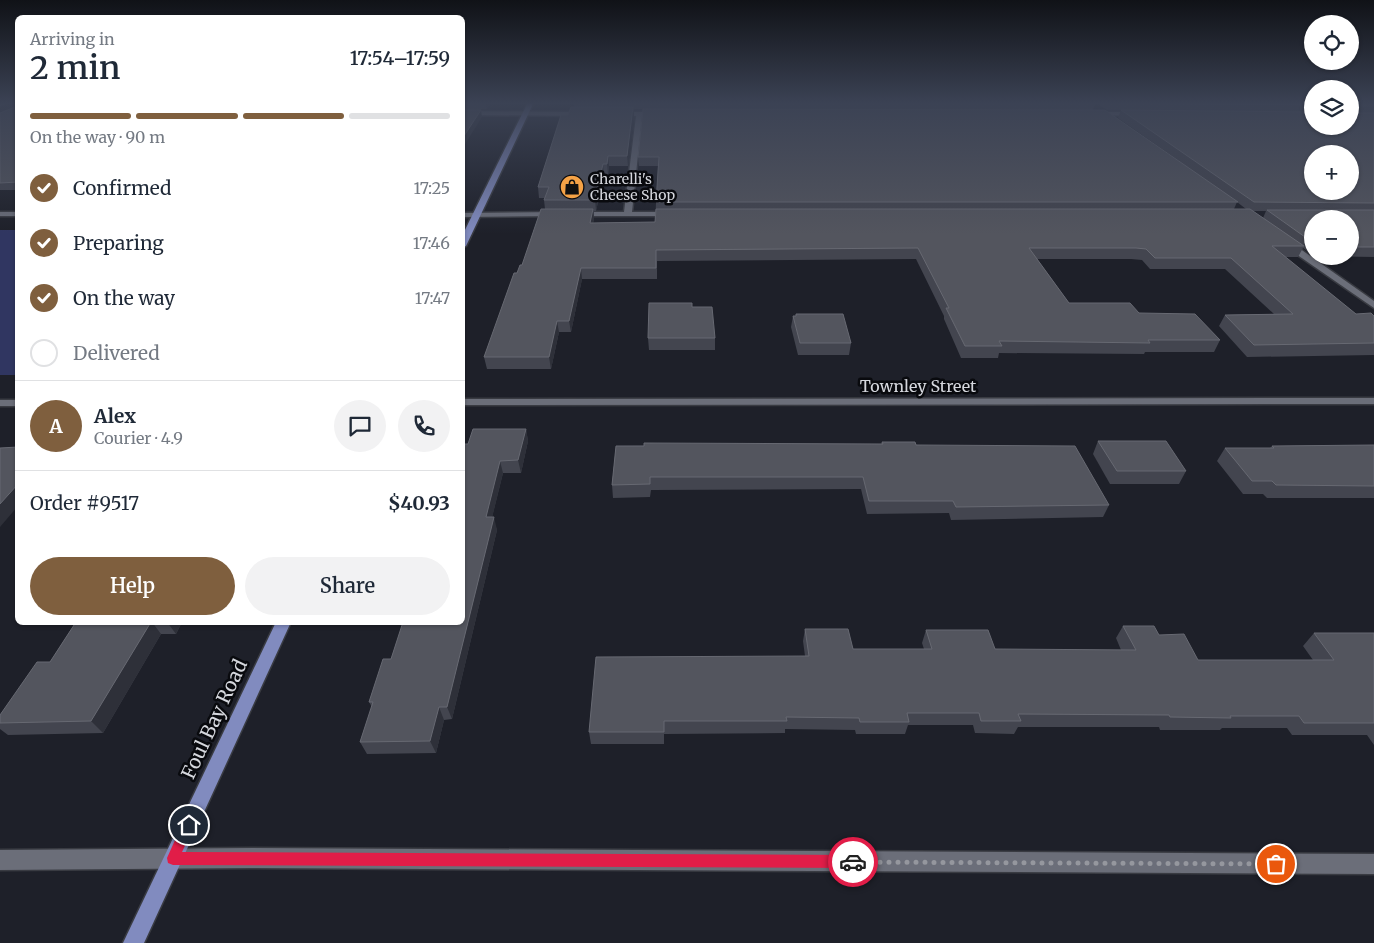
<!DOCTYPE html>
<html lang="en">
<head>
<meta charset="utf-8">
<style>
	body { margin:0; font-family:Merriweather,serif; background:#f2f2f3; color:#1f2937; height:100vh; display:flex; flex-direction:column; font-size:19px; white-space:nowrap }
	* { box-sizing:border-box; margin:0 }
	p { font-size:16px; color:#747a83 }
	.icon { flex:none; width:28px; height:28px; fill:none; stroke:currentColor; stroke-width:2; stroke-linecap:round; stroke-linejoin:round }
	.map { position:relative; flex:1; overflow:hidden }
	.details { position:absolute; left:15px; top:15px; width:450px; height:610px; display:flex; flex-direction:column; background:#fff; border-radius:8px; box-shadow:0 1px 4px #0004 }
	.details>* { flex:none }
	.controls { position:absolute; left:1304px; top:15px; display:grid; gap:10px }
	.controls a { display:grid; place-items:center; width:55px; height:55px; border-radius:50%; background:#fff; box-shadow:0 1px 4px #0004; font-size:25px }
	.pin { position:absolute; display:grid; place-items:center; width:42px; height:42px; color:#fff; margin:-21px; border:2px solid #fff; border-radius:50%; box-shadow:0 1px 5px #0007 }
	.courier { position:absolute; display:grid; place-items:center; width:50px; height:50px; margin:-25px; border:4px solid #e11d48; border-radius:50%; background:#fff; color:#222; box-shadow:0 1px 6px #0007 }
	.head em { font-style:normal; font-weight:600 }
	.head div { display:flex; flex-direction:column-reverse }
	.head { display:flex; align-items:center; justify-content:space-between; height:85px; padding:0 15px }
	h1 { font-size:32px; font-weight:600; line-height:38px }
	.bar { display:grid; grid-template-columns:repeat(4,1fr); gap:8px 5px; align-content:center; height:60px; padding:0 15px }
	.bar i { height:6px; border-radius:4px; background:#e0e1e3 }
	.bar .selected { background:#7f5f3e }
	.bar p { grid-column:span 4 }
	.line { display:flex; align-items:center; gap:12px; padding:0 15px; border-top:1px solid #e0e1e3 }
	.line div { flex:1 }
	.round { display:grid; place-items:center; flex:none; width:52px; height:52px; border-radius:26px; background:#f2f2f3 }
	ol { padding:0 15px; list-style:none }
	li { display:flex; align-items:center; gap:15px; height:55px }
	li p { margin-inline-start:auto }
	li .icon { padding:5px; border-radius:50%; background:#7f5f3e; color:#fff; stroke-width:4 }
	li:last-child { color:#747a83 }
	li i { width:28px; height:28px; border:2px solid #e0e1e3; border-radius:50% }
	.primary-button { display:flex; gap:10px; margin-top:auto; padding:10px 15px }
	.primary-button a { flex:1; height:58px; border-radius:30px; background:#7f5f3e; color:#fff; font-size:20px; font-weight:600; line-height:58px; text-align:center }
	.primary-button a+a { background:#f2f2f3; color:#1f2937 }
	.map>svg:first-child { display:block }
	.green { fill:#303661 }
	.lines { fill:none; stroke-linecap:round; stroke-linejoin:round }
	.minor-casing { stroke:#393b42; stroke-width:3 }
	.major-casing { stroke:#393b42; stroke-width:3 }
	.minor { fill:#6b6e79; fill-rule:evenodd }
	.major { fill:#818bbf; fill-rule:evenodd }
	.wall { fill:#43454f; fill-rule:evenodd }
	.shaded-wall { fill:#2e3039 }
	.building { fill:#53555e; stroke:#676972; fill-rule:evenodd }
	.route { fill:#e11d48 }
	.done { stroke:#95979e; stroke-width:5; stroke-dasharray:0 9 }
	.labels { text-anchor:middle; stroke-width:5; stroke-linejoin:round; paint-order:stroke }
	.far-poi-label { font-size:14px; fill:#d5d7dd; stroke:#090a0e; text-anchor:start }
	.street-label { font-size:16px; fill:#d5d7dd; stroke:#090a0e }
	.near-street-label { font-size:19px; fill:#d5d7dd; stroke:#090a0e }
</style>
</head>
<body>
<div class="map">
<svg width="1374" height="943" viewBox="0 0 1374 943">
	<rect width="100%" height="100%" fill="#1e2029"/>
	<rect class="green" x="0" y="230" width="17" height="145"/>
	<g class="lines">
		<g class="minor-casing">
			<g id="minor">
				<polygon points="462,111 585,112 588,114 585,116 462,115"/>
				<polygon points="618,112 660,112 663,114 660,116 642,116 632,212 675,212 675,216 577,216 573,214 577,212 624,212 636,116 616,115"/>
				<polygon points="1095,112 1135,112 1138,114 1135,116 1093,115"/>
				<rect x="0" y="212" width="18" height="4"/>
				<polygon points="560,212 561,214 557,216 462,217 462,213"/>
				<polygon points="1283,241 1289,241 1374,301 1374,308 1283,245"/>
				<polygon points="1374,398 1374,404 462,405 462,399"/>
				<rect x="0" y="400" width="18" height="6"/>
				<polygon points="251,848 1374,854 1374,874 251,868 0,870 0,850"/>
			</g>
		</g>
		<g class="major-casing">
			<g id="major">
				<polygon points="528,102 534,102 466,246 462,248 462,236"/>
				<polygon points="276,622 291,622 144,943 123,943"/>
			</g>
		</g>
		<use href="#minor" class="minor"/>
		<use href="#major" class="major"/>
	</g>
	<g class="wall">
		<rect x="0" y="102" width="18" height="88"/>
		<polygon points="462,102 492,102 487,109 462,110"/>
		<path d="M573,102l522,1 -2,7 86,51 -61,-43 3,-8 191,2 -205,-2 -12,-8h217v24l38,-24h24v155l-60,-1h36v-37h-38v36l-9,-7 -5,9h-13l71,57 18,2v39l-127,2 -28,-31 6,-11 49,-1 -49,-45h-75l-8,-9 -11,-1h-94l32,44 70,10 81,27 -6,12h-69l-1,2 -145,-1 -1,5h-37l-17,-39v-3l-28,-57 -259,2v18h-75l-11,53h-12l-8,37h-64l-3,-12 33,-84 5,-8 23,-56 -1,-9 1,-2h-6l-1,-11 30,-72 6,-8zM634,109h9l-5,48 1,9h19l-3,56 -62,1 1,-4v-8h2l8,-36h4l1,-9h19l6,-49zM1237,202l9,7h-12zM1253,211h13l-3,7z"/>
		<polygon points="692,307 715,338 715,350 649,350 648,338"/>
		<polygon points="796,314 851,343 849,355 798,355 791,327 793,316 796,316"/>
		<polygon points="526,429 528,441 521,473 503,473 492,517 497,530 452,719 444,720 436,753 367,754 360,742 372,707 369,702 391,659 468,444"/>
		<polygon points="1098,441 1186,471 1179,484 1110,484 1093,454"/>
		<polygon points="882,442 916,445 1109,505 1103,517 951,520 949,513 867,514 861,489 651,490 650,497 613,498 612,485 616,446 881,444"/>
		<polygon points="1374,445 1374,498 1267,498 1263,494 1243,494 1217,461 1225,448 1270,448 1272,446"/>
		<polygon points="76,622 182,622 176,634 161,634 103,733 8,735 0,729 0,715 50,662"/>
		<polygon points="1123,626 1159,635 1198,660 1313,660 1303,646 1314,633 1374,633 1374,745 1367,735 1292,735 1287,728 1222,728 1220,730 1160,730 1159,727 1018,727 1014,734 975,733 973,725 908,725 905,734 856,734 855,730 785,729 785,733 664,734 664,744 591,744 589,732 805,656 803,641 805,629 853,649 924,649 922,643 926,630 995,649 1121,650 1116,638"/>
	</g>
	<g class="shaded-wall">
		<polygon points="9,102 17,102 18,106 0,114 0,106"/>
		<polygon points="485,102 492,102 487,109"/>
		<polygon points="633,107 634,117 628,166 627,156"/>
		<polygon points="481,110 482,117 462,149 462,139"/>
		<polygon points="608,156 609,166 608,175 607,164"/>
		<polygon points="603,164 604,175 596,211 595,200"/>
		<polygon points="593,209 594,219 591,233 590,223"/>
		<polygon points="581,268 582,279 571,332 569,321"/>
		<polygon points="557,321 559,332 551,369 549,357"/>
		<polygon points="526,429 528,441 521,473 518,460"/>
		<polygon points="500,461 503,473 489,530 486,517"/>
		<polygon points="18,484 18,506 0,527 0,504"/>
		<polygon points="494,517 497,530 452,719 447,707"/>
		<polygon points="151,622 152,622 161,634 103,733 91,721"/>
		<polygon points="167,622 182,622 176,634"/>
		<polygon points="439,707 444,720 436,753 430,741"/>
	</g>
	<g class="building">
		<polygon points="0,102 9,102 0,106"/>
		<polygon points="15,102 18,102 18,182 0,183 0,113 15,107"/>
		<polygon points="462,102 486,102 462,103"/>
		<polygon points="594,102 1094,102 1095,103"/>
		<polygon points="1108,102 1312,102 1312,105 1109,103"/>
		<path d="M1350,102h24v4h-20l-2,1 1,6h21v90l-120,-1 -133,-92 191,2v14h38zM1312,154h38v37h-38z"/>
		<polygon points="571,107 633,107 627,156 608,156 607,164 603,164 595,200 544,200 549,187 538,187 561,115 568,115"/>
		<polygon points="643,109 1105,110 1238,202 656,202 659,157 638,157"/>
		<polygon points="462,110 481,110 462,139"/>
		<polygon points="541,209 593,209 590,223 655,222 656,209 1250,209 1304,246 1272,246 1356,314 1371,313 1374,316 1374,343 1254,345 1225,315 1293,314 1231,258 1155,258 1146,249 1136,248 1029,248 1069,303 1130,303 1139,313 1195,314 1220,340 1148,340 1150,343 999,341 1002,346 965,346 946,308 949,308 918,248 656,250 656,268 581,268 569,321 557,321 549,357 484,357 514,273 517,273 520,265 522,265"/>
		<polygon points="1267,210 1374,210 1374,247 1350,247 1350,219 1312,219 1312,242"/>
		<polygon points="649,303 692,303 692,307 712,307 715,338 648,338"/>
		<polygon points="796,314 843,314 851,343 800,343 793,316 796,316"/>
		<polygon points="473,429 526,429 518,460 500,461 486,517 494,517 447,707 439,707 430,741 360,742 373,702 369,702 383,659 391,659 403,622 462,622 462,444 468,444"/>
		<polygon points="1098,441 1166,441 1186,471 1117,471"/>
		<polygon points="882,442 915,442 916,445 1075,446 1109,505 956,507 953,501 869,501 863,477 650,477 650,484 612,485 616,446 644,446 644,443 883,444"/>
		<polygon points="1374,445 1374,486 1276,485 1272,481 1252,481 1225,448 1274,448 1272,446"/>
		<polygon points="18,447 18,484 0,504 0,448"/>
		<polygon points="76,622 151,622 91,721 0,723 0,715 37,662 50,662"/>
		<polygon points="1123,626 1154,626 1159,635 1184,634 1198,660 1334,660 1314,633 1374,633 1374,723 1304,723 1299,716 1230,716 1231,718 1170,717 1169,715 1018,714 1021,721 981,721 979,713 907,713 909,722 860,722 859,718 786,717 787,721 664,721 664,732 589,732 596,657 809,656 805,629 848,629 853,649 932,649 926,630 988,630 995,649 1136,650"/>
	</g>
	<linearGradient id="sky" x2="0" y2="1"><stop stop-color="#101217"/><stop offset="0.44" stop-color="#3b4254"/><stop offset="1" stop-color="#3b4254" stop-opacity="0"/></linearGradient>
	<rect width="1374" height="234" fill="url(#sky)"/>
	<polygon class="route" points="189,819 193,820 195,825 182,852 853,855 857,857 859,862 857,866 853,868 173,865 168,863 167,858 184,820"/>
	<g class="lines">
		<polyline class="done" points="853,862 1276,864"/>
	</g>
	<defs>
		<g id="shop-disc" transform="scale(1.25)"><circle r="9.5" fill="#f5a246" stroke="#090a0e"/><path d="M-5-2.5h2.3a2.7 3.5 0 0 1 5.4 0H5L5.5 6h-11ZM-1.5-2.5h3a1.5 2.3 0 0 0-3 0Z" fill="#111"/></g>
	</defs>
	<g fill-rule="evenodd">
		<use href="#shop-disc" x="572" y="187"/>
	</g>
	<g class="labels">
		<g class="far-poi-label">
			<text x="590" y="184">Charelli's<tspan x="590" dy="16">Cheese Shop</tspan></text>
		</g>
		<g class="street-label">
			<text x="918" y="392">Townley Street</text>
		</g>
		<g class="near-street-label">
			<text transform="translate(214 719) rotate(-65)" y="7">Foul Bay Road</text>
		</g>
	</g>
</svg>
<div class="controls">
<a><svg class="icon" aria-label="locate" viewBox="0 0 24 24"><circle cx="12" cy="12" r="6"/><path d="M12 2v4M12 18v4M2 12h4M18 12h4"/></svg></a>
<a><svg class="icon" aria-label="layers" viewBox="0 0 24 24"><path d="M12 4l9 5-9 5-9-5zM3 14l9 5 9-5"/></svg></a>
<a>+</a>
<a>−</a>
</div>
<div class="pin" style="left:1276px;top:864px;background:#ea580c"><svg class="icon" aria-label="bag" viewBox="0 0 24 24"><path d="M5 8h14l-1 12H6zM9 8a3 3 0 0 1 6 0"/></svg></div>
<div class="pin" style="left:189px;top:825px;background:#1f2937"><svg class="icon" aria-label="home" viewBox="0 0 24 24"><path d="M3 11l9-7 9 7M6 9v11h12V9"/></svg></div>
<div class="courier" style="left:853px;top:862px"><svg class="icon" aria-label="car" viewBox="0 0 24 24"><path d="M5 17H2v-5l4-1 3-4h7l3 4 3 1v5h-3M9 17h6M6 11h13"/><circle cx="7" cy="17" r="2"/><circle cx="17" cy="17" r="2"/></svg></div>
<section class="details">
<div class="head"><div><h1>2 min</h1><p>Arriving in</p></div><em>17:54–17:59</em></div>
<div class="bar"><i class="selected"></i><i class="selected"></i><i class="selected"></i><i></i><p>On the way · 90 m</p></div>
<ol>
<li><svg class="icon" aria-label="check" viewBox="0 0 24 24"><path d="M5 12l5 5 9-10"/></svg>Confirmed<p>17:25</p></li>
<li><svg class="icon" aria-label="check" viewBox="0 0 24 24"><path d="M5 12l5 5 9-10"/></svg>Preparing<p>17:46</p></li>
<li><svg class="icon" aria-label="check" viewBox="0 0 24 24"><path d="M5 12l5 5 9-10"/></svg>On the way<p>17:47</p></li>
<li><i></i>Delivered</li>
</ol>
<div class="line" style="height:90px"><b class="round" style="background:#7f5f3e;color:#fff">A</b><div><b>Alex</b><p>Courier · 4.9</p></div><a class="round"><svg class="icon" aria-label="chat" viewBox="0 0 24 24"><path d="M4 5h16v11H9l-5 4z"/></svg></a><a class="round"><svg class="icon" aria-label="phone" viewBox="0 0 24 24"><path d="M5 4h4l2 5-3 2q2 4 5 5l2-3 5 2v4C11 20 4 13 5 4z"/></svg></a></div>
<div class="line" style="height:65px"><div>Order #9517</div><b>$40.93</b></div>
<div class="primary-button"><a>Help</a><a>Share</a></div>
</section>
</div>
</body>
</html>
